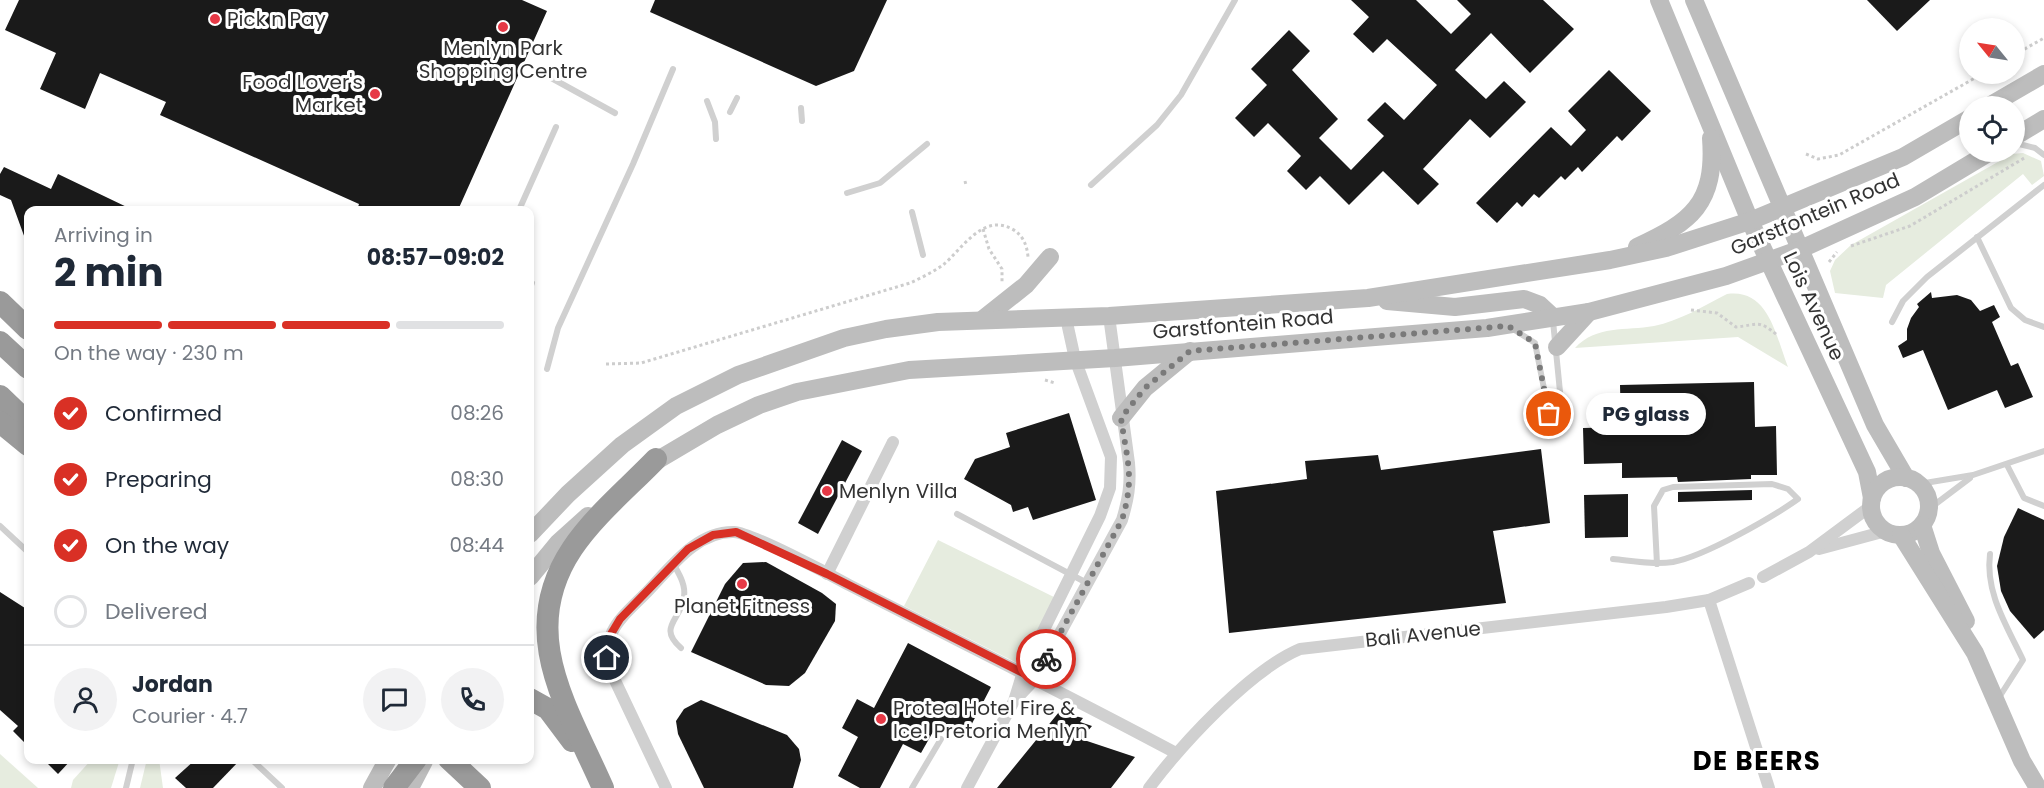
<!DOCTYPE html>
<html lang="en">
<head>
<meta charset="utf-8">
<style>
	body { margin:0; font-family:Poppins,sans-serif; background:#f2f2f3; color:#1f2937; height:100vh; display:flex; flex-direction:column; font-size:22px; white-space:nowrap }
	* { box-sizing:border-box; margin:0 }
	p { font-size:20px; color:#747a83 }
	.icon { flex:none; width:33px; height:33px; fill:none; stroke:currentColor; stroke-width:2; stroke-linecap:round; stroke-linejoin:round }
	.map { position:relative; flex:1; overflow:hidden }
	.sheet { position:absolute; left:24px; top:206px; width:510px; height:558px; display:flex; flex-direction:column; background:#fff; border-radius:12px; box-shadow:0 3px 9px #0003 }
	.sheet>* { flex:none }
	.needle { width:39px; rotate:300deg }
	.tools { position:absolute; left:1959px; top:18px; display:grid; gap:12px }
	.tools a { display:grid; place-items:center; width:66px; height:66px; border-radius:50%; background:#fff; box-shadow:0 3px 9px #0003; font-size:30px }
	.pin { position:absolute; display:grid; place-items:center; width:51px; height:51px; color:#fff; margin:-26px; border:3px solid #fff; border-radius:50%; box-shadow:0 2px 6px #0007 }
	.courier { position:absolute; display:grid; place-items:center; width:60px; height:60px; margin:-30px; border:4px solid #d93025; border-radius:50%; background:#fff; color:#222; box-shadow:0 2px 8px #0007 }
	.bubble { position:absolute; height:42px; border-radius:21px; background:#fff; box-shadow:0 3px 9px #0003; font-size:20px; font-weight:700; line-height:42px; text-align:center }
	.summary em { font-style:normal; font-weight:700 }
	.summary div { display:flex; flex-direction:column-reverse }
	.summary { display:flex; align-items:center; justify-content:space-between; height:102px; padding:0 30px }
	h1 { font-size:39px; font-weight:700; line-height:45px }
	.bar { display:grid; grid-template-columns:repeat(4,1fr); gap:9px 6px; align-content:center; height:72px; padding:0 30px }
	.bar i { height:8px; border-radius:4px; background:#e0e1e3 }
	.bar .selected { background:#d93025 }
	.bar p { grid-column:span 4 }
	.line { display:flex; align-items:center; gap:15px; padding:0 30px; border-top:2px solid #e0e1e3 }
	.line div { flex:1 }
	.round { display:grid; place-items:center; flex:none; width:63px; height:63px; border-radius:32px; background:#f2f2f3 }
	ol { padding:0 30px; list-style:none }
	li { display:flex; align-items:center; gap:18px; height:66px }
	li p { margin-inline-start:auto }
	li .icon { padding:6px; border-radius:50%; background:#d93025; color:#fff; stroke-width:4 }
	li:last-child { color:#747a83 }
	li i { width:33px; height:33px; border:3px solid #e0e1e3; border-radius:50% }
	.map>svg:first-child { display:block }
	.green { fill:#e6ecdf }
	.building { fill:#1a1a1a }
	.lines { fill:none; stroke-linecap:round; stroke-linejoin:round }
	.path { stroke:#cdcdcd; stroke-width:3; stroke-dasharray:3 3; stroke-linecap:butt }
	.lane { stroke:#d0d0d0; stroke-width:6 }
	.street { stroke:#d0d0d0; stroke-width:12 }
	.secondary { stroke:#bdbdbd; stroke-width:18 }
	.highway { stroke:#9a9a9a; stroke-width:22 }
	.secondary-bridge { stroke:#bdbdbd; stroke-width:18 }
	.highway-bridge { stroke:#9a9a9a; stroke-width:22 }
	.done { stroke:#7a7a7a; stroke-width:6; stroke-dasharray:0 10.8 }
	.route { stroke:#d93025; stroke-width:8 }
	.poi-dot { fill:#e63946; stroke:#fff; stroke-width:2 }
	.labels { text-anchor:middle; stroke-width:6; stroke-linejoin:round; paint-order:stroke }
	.poi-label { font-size:20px; fill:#333; stroke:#fff; text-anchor:start }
	.street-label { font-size:20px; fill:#333; stroke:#fff }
	.district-label { font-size:26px; font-weight:bold; letter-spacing:1.5px; fill:#000; stroke:#fff }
</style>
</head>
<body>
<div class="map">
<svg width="2044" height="788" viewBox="0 0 2044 788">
	<rect width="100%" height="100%" fill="#fff"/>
	<g class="green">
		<polygon points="2023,153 2041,161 2044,176 2032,185 2023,174 1886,285 1883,298 1835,293 1830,271 1835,260 1851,245 2012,154"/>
		<path d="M1727,294c42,-6 49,43 61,73l-50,-30 -163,11c21,-23 51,-17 79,-22 25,-5 50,-20 73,-32z"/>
		<polygon points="938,540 1060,600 1019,664 904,606"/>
		<polygon points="0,754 38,788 0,788"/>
		<polygon points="92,759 120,759 111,788 71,788 73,780"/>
		<polygon points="147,759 159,759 163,788 140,788"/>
	</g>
	<g class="building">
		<polygon points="19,0 522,0 547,11 458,210 357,210 359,204 160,115 166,102 100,73 85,109 40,89 56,53 5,30"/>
		<polygon points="655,0 887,0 854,71 816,86 650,12"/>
		<polygon points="1351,0 1416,0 1451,34 1471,14 1457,0 1543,0 1574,29 1530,73 1491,33 1455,70 1486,99 1504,81 1526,102 1490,138 1470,119 1423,169 1439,184 1418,205 1383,171 1349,205 1320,176 1306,190 1287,171 1301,156 1268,123 1254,137 1235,118 1267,85 1251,69 1289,30 1310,51 1292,70 1338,119 1319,138 1351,170 1384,136 1367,120 1385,102 1404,120 1437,85 1387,39 1373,53 1353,34 1369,17"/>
		<polygon points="1867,0 1930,0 1897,31"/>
		<polygon points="1609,70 1651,111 1622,141 1617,136 1582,172 1578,167 1565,180 1561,176 1539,198 1534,194 1522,207 1517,202 1497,223 1476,203 1551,127 1571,146 1586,130 1568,111"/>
		<polygon points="4,167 51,189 58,174 133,210 28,210 27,244 11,200 0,195 0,174"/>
		<polygon points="1931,292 1932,298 1957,295 1971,300 1980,311 1994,305 2000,317 1992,322 2011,366 2018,363 2033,397 2005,408 1997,390 1948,410 1923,350 1903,358 1898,346 1907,340 1907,329 1911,318 1919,307 1917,304"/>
		<polygon points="1754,382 1755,427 1776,426 1777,475 1751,475 1751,479 1678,482 1677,477 1622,478 1622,463 1584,464 1583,428 1621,427 1620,385"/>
		<polygon points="1069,413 1096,500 1033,520 1028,507 1013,512 1011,505 964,479 975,459 1010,447 1006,433"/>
		<polygon points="842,440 862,451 818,534 798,523"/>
		<polygon points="1541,449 1550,523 1493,531 1506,603 1229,633 1216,491 1307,479 1305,461 1378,455 1381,470"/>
		<polygon points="1752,490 1752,500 1678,502 1678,492"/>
		<polygon points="1628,494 1628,537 1585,538 1584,495"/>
		<polygon points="2018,508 2044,520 2044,630 2034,639 2010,611 2001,591 1997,566 2004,537"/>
		<polygon points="766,562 822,593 836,604 835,621 805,673 789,686 766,685 691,652 725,584 743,563"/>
		<polygon points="0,592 28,610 28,746 13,731 18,726 0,710"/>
		<polygon points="908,643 991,687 965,737 938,723 921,753 903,744 880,788 860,788 838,776 858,737 842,728 857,699 874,708"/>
		<polygon points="701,700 787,735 799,749 801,760 793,788 704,788 678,734 676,721 684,709"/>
		<polygon points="1059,712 1083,718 1080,722 1092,726 1081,739 1135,757 1111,788 997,788"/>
		<polygon points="43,759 72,759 58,774"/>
		<polygon points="196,759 241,759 213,788 186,788 175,778"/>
	</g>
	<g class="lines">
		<g class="path">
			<polyline points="2014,55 2044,38"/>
			<polyline points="1806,154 1818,159 1839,155 1982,74"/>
			<polyline points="965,181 966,185"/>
			<polyline points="983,229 989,249 1002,269 1002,282"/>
			<polyline points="1851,246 1910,226 2026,157"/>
			<polyline points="1829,262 1837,252"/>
			<path d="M1691,310l26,3 19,14c22,-2 22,-8 41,8"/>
			<path d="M606,364l35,-1 269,-80c11,-5 23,-11 33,-18 19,-16 40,-52 69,-36 11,6 15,16 16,28"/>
			<polyline points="1045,380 1055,383"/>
		</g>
		<g class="lane">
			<polyline points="544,74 615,113"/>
			<polyline points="707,101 715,122 716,139"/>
			<polyline points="801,108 802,121"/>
			<polyline points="730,112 737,98"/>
			<polyline points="2015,143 2035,148 2044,155"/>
			<polyline points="1091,185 1157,125 1181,95 1235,0"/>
			<polyline points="847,193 880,183 927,144"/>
			<polyline points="519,210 556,127"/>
			<polyline points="912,212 923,255"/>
			<polyline points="1977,237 2011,308 2025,320 2044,327"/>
			<polyline points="530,288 532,283"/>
			<polyline points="1553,321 1562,412"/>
			<polyline points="1892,322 1903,301 1927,277 2044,185"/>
			<polyline points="1513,329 1535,343 1549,414"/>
			<polyline points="547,369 558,328 633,164 673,69"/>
			<polyline points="2007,465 2024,498 2044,506"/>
			<polyline points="1919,484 1973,475 2044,451"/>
			<polyline points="1929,509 1970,478"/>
			<polyline points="957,514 1087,583"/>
			<polyline points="0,526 28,552"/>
			<path d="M1990,554c-5,39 17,72 33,106l-25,39"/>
			<path d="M1613,559c20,2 40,6 60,3 32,-6 98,-44 125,-63l-10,-10 -16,-5 -99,3 -10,3 -9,16 3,58"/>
			<path d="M674,565c5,9 12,20 10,32 -3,23 -27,30 -3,51"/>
			<polyline points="251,759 282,788"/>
			<polyline points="126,788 133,759"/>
			<polyline points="912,788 941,739"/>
		</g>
		<g class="street">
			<polyline points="1819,549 1886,531"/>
			<polyline points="827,574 893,442"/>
			<polyline points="1763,577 1809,552 1871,506"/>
			<polyline points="1709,600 1769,788"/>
			<path d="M1016,699l19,-20 87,-159c6,-20 9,-36 7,-57l-20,-147"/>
			<path d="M666,788l-55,-116c-11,-38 8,-52 33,-77 25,-25 51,-64 90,-63 18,1 95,42 115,53 109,56 219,110 327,168"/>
			<polyline points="967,788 1014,701 1023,672 1100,516 1110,488 1111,457 1075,359 1066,318"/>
			<path d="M1149,788c33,-44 101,-118 151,-139l366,-42 43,-7 40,-17"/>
		</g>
		<g class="secondary">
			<polyline points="1659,0 1750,221 1867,472 1872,498"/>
			<polyline points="1694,0 1875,425 1906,478"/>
			<polyline points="1989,106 2044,74"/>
			<polyline points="2014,137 2044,119"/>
			<path d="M1637,247c54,-25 79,-43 74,-109"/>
			<polyline points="1387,301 1455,307 1524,299 1540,305 1553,317"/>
			<polyline points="983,319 1026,285 1050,257"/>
			<polyline points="1557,347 1589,312"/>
			<polyline points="1121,418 1145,388 1190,351"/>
			<polyline points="646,467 717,425 759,405 797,392 909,370 1115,358 1487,328 1589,312 1726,276 1801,249 1915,197 1990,152"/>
			<circle cx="1900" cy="506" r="29"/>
			<polyline points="1922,525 1931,553 1966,621"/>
			<polyline points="530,534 568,494 622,445 676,406 738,375 844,338 886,329 938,322 1109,316 1368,298 1610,260 1666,248 1750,221 1903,157 1970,118"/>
			<polyline points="1901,535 1975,653 2022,761 2038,788"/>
			<polyline points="530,577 558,543 588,516"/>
		</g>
		<g class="highway">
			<polyline points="0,302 28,329"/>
			<polyline points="0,342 28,368"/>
			<polyline points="0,396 28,423"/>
			<polyline points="0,422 28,445"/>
			<polyline points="530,699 548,709 572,741"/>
			<polyline points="449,759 480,788"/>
			<path d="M603,788c-35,-80 -87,-155 -31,-239 22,-33 56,-61 84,-90"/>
		</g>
		<g class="secondary-bridge">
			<polyline points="372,788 388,759"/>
			<polyline points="410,788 424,761"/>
		</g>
		<polyline class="highway-bridge" points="394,788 416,759"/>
	</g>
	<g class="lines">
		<path class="done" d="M1046,659l76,-139c13,-43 5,-59 -1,-102l24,-30 45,-37 318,-25 27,17 14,71"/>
		<polyline class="route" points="607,658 608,639 620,619 688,549 713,535 736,532 827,574 1035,679 1046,659"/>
	</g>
	<g class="poi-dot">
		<circle cx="215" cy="19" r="6"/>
		<circle cx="503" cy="27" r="6"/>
		<circle cx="375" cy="94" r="6"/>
		<circle cx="827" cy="491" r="6"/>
		<circle cx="742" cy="584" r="6"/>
		<circle cx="881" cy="719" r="6"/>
	</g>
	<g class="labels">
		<g class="poi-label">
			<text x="227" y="26">Pick n Pay</text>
			<text x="503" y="55" text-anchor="middle">Menlyn Park<tspan x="503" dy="23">Shopping Centre</tspan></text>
			<text x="363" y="89" text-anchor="end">Food Lover's<tspan x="363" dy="23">Market</tspan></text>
			<text x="839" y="498">Menlyn Villa</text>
			<text x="742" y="613" text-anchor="middle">Planet Fitness</text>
			<text x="893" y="715">Protea Hotel Fire &amp;<tspan x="893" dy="23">Ice! Pretoria Menlyn</tspan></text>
		</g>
		<g class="street-label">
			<text transform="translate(1815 214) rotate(-23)" y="7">Garstfontein Road</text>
			<text transform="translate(1814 306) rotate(65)" y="7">Lois Avenue</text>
			<text transform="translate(1243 324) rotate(-5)" y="7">Garstfontein Road</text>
			<text transform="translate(1423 634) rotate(-6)" y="7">Bali Avenue</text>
		</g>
		<g class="district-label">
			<text x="1757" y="770">DE BEERS</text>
		</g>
	</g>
</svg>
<div class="tools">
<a><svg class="needle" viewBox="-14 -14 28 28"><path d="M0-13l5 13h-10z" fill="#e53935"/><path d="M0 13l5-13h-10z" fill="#747a83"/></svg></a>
<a><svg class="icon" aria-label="locate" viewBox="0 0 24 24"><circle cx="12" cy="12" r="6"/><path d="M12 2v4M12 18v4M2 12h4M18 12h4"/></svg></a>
</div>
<div class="pin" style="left:1549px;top:414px;background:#ea580c"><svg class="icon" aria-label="bag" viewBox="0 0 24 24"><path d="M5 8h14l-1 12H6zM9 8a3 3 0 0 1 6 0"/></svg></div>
<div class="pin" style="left:607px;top:658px;background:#1f2937"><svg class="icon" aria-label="home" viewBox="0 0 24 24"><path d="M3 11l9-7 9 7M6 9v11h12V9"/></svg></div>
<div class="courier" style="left:1046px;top:659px"><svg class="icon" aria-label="bike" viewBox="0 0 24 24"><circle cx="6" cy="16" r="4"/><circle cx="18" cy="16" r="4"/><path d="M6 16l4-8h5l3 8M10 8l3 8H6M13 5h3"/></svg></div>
<div class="bubble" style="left:1586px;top:393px;width:120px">PG glass</div>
<section class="sheet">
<div class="summary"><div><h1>2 min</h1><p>Arriving in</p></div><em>08:57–09:02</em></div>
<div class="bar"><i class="selected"></i><i class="selected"></i><i class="selected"></i><i></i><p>On the way · 230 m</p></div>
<ol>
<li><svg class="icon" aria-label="check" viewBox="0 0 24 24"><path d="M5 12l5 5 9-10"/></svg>Confirmed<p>08:26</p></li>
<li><svg class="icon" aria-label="check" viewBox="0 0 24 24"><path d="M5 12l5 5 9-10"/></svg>Preparing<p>08:30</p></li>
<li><svg class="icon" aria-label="check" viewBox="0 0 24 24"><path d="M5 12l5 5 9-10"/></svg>On the way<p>08:44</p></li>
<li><i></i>Delivered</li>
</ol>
<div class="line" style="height:108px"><a class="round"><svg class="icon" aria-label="person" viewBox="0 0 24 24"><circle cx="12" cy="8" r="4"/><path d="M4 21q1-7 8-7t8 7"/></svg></a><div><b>Jordan</b><p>Courier · 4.7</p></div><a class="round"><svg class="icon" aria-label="chat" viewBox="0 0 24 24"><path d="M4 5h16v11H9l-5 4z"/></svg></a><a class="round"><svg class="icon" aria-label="phone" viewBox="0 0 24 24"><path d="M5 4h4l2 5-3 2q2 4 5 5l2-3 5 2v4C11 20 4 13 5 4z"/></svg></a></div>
</section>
</div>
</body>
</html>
